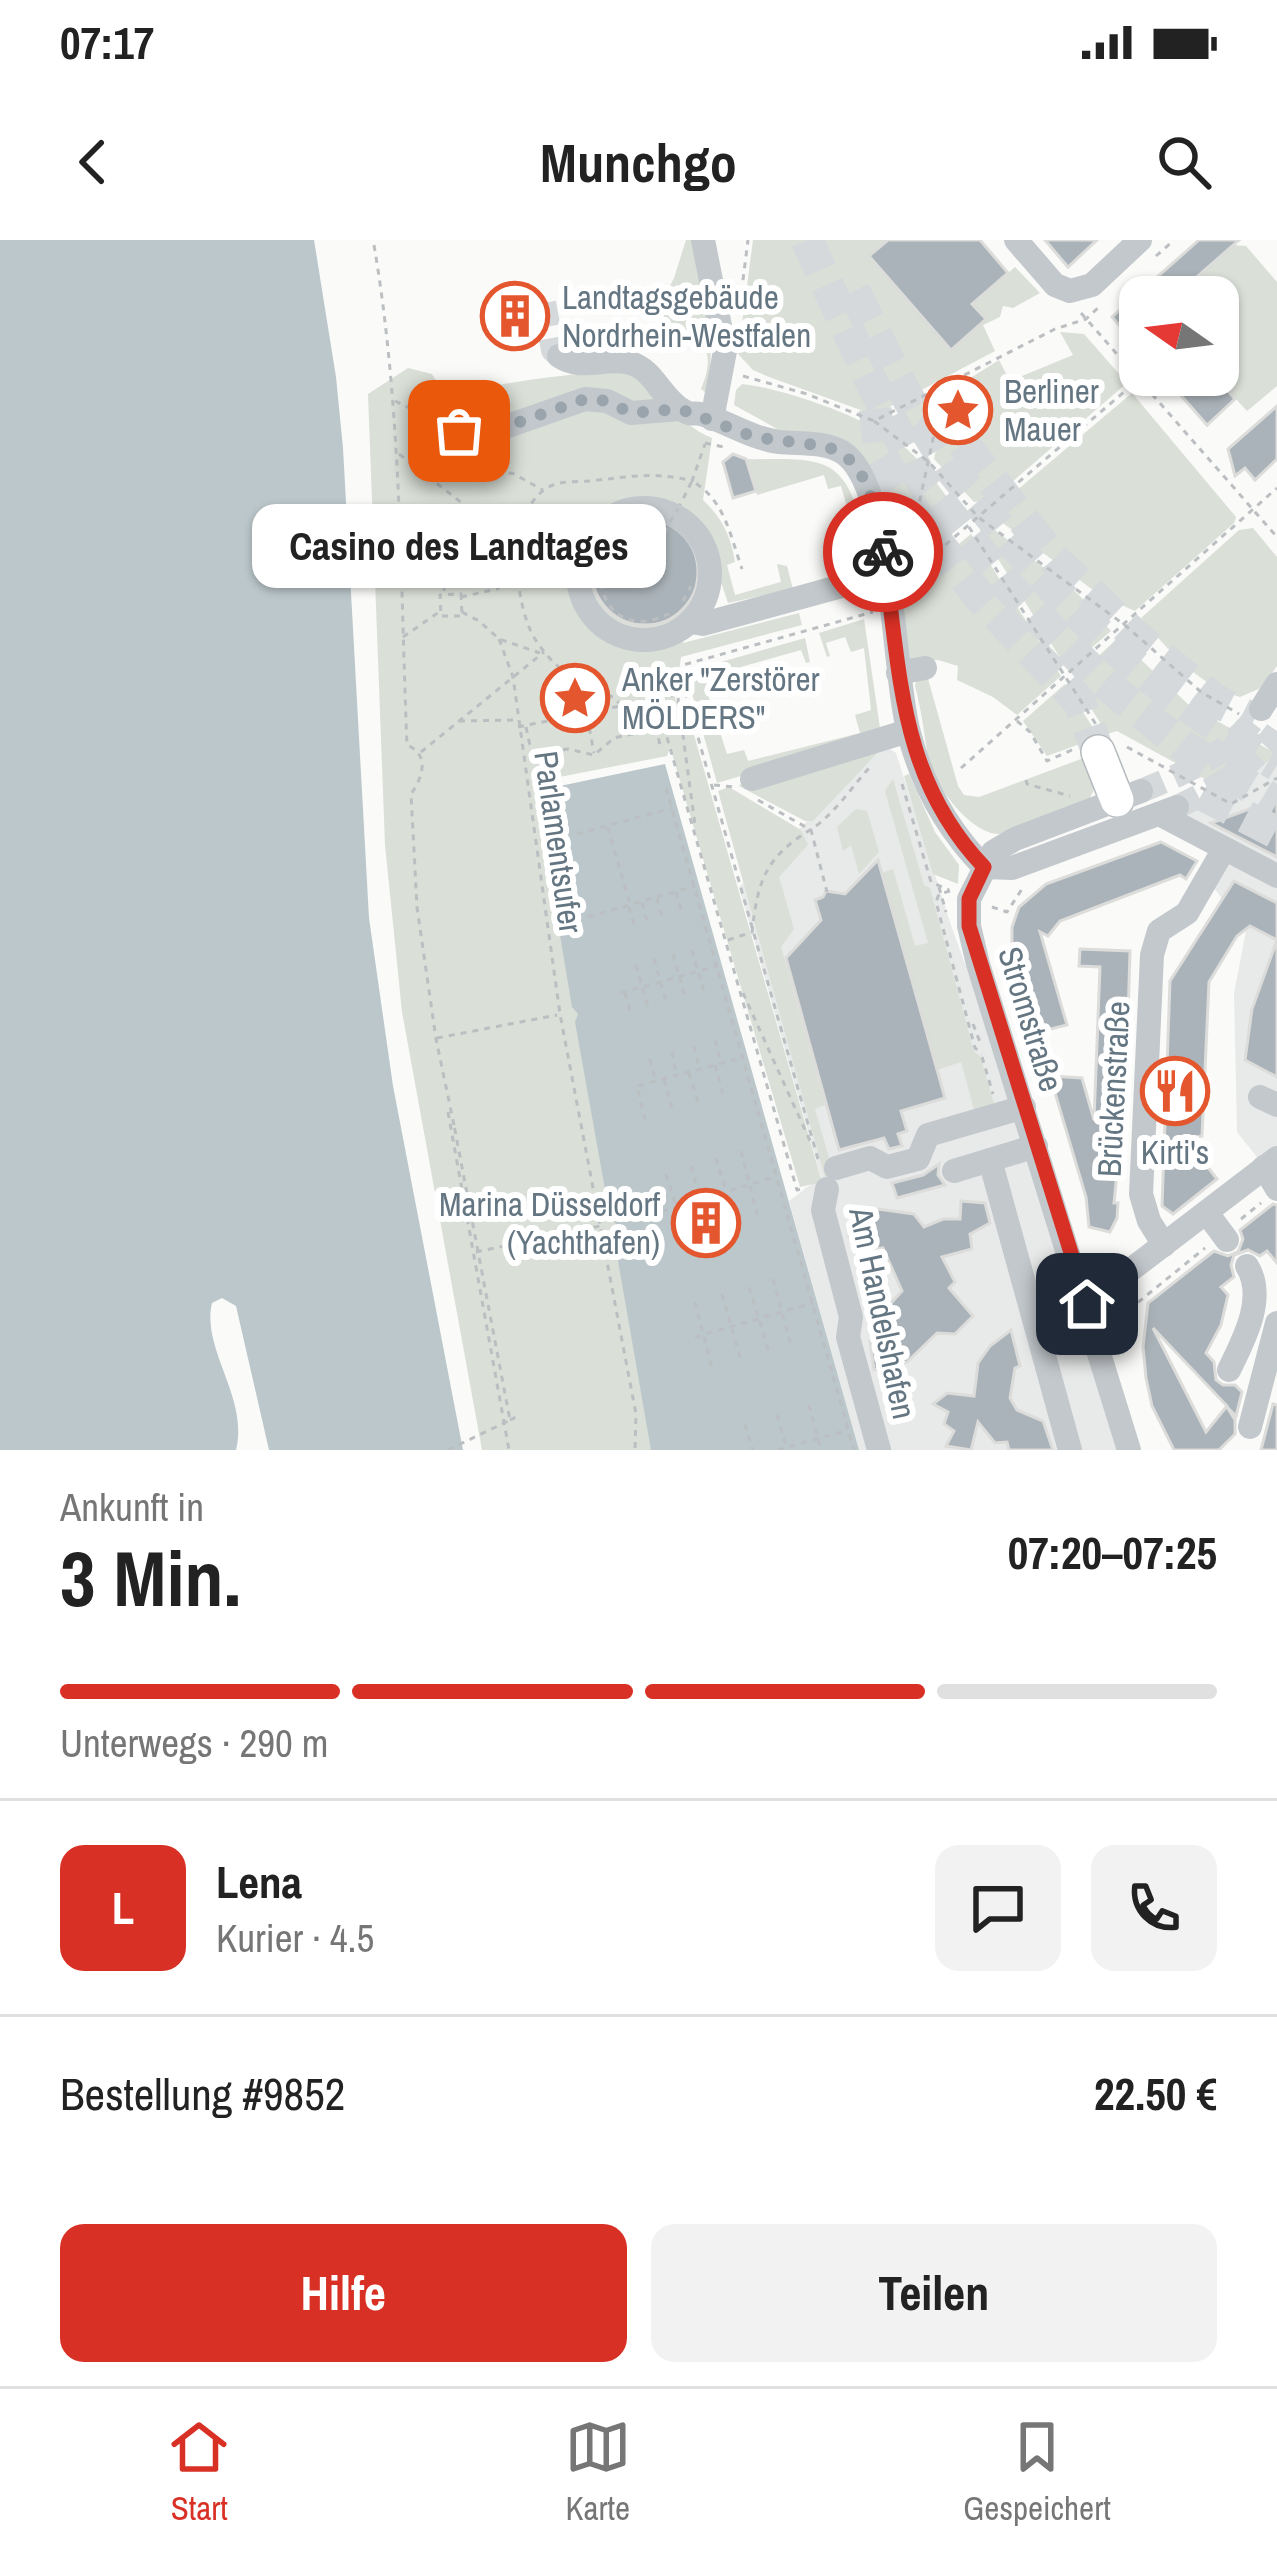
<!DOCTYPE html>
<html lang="de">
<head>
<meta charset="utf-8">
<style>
	body { margin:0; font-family:"Archivo Narrow",sans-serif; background:#f2f2f2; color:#222; height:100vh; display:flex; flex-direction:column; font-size:45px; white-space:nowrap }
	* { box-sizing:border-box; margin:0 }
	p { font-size:39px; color:#767676 }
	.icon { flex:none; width:66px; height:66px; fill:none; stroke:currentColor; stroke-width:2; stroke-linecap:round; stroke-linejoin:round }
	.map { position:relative; height:1210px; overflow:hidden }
	.side { display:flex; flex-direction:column; background:#fff; flex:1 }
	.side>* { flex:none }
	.needle { width:78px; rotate:284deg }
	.buttons { position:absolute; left:1119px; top:36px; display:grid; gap:24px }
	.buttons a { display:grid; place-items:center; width:120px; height:120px; border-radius:24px; background:#fff; box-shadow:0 3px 9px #0004; font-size:60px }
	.pin { position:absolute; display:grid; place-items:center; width:102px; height:102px; color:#fff; margin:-51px; border-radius:24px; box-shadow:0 6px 18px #0006 }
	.courier { position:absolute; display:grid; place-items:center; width:120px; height:120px; margin:-60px; border:9px solid #d93025; border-radius:50%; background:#fff; color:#222; box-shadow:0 3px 15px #0007 }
	.bubble { position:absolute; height:84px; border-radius:24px; background:#fff; box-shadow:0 3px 9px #0004; font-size:39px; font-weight:800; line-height:84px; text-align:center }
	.head em { font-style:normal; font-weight:800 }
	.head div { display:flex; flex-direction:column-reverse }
	.head { display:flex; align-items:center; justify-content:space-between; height:204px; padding:0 60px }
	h1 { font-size:78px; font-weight:800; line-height:90px }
	.bar { display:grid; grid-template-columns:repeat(4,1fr); gap:18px 12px; align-content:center; height:144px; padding:0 60px }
	.bar i { height:15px; border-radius:9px; background:#e0e0e0 }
	.bar .current { background:#d93025 }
	.bar p { grid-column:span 4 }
	.line { display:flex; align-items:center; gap:30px; padding:0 60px; border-top:3px solid #e0e0e0 }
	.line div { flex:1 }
	.round { display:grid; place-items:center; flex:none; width:126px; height:126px; border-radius:24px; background:#f2f2f2 }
	.primary-button { display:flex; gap:24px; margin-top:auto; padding:24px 60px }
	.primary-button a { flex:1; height:138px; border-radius:24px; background:#d93025; color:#fff; font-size:48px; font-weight:800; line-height:138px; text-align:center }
	.primary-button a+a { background:#f2f2f2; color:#222 }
	.status { display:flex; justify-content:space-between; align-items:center; height:84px; padding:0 60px; background:#fff; direction:ltr }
	.status svg { height:33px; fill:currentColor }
	header { display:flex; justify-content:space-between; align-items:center; height:156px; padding:0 60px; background:#fff; font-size:54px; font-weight:800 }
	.tabs { display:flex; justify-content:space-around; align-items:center; height:168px; border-top:3px solid #e0e0e0; background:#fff; font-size:33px; color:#767676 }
	.tabs a { display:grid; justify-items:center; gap:6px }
	.tabs .current { color:#d93025 }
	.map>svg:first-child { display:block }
	.built { fill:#e8e9e9 }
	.green { fill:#dadfd7 }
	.water { fill:#bbc7cb }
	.building { fill:#aab3b9; stroke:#dcdcda; stroke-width:3; fill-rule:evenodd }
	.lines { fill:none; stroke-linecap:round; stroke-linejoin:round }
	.minor-tunnel { stroke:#d5d9db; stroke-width:24; stroke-dasharray:24 12; stroke-linecap:butt }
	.highway-tunnel { stroke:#d5d9db; stroke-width:33; stroke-dasharray:33 16; stroke-linecap:butt }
	.highway-casing { stroke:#b4b9bd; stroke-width:36 }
	.path { stroke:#bbbfc2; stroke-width:3; stroke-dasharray:6 6; stroke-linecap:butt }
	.minor { stroke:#c3c8cc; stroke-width:24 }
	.highway { stroke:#fff; stroke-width:33 }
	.path-bridge { stroke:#bbbfc2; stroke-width:3; stroke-dasharray:6 6; stroke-linecap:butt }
	.done { stroke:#99a4ac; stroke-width:12; stroke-dasharray:0 21.6 }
	.route { stroke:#d93025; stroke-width:15 }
	.labels { text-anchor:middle; stroke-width:12; stroke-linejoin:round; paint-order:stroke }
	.poi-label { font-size:33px; fill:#657683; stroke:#fff; text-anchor:start }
	.street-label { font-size:33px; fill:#657683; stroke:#fff }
</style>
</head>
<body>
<div class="status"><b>07:17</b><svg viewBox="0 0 49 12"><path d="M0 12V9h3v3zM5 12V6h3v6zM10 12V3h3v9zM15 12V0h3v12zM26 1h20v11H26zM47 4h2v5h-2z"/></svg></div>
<header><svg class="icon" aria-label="back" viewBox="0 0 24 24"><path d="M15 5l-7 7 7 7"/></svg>Munchgo<svg class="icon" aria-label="search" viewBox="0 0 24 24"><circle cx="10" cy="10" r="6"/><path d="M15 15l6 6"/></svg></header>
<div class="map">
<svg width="1277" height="1210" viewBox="0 0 1277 1210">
	<rect width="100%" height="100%" fill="#fafaf8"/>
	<g class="built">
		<polygon points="1277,500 1277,932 1265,927 1237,892 1234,753 1246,691 1211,644 1219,617 1152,578 1248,539"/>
		<polygon points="885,506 896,513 952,688 1030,904 1126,1210 859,1210 789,961 821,937 739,647"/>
	</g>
	<g class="green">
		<path d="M686,0h10c10,52 23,100 9,152l-4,-3c21,-50 -10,-56 -46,-74l19,-37z"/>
		<polygon points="753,0 888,0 869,17 951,110 986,79 973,64 1015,27 1040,53 1013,68 1003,66 1000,77 983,85 995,111 878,173 869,173 769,137 753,130 738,114"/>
		<polygon points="1233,5 1246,6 1277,42 1277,146 1247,171 1214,135 1218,135 1218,57 1174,57"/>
		<polygon points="1060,92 1084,94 1127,143 990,261 974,262 934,219 948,152 999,120 1010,141 1073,115"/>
		<path d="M408,128l24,6 12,20c37,-5 170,-33 196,-16 28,19 36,45 72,60l-9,62c19,18 28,36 32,62l-8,3 8,30 46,-13 -4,-18 10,2 6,23 -65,14 -22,-65 -7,-9 -16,114 116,-30 3,12 -121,32 -6,43 11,7 136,475 -22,5 -130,-440 -3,9 -128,25 119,669h-176l-80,-438 -17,-167 -17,-451z"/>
		<path d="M742,144c45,5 144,39 174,74 7,8 5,17 4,27l-21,89 -24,-91 -141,-78 2,-15z"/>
		<polygon points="1132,153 1236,277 1234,283 1135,371 1101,356 992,275 997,267"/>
		<polygon points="933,155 939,158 928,205 921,207 890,186 890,181"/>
		<path d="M746,219c24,1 56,-3 78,6 35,14 39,72 45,104l-63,15 58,-18 -23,-80 -13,3 -4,-14 -67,20z"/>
		<polygon points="932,237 961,276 962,284 909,332 926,243"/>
		<polygon points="987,284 1078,354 1111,391 1067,429 980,290"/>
		<path d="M1253,288l24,29v109l-16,22 -21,9c-40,-10 -74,-49 -99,-79l98,-88z"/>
		<polygon points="971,294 1061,436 1017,475 993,457 957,440 958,426 938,420 908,421 898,354"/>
		<polygon points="864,379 881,495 717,543 686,432 805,398 810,422 806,423 801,410 716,434 720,450 708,455 727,514 744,510 748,521 860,493 855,475 871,470 864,408 851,412 845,397 826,403 830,416 827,417 819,393"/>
		<polygon points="1118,398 1190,466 1277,514 1277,518 1212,543 1117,491 1107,494 1073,439"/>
		<path d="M927,435l31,111 6,9 15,2 110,-41 8,27 -8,17c-23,9 -67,33 -90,34 -30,0 -70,-55 -72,-82 -3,-22 -6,-43 -12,-66l1,-5z"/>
		<polygon points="1065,444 1099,497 1047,516 1023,481"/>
		<polygon points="883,507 813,581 805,581 739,546 743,542"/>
		<polygon points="909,534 935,592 959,625 958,644 933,634 904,536"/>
		<polygon points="893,539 924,645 930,648 974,812 980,816 995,867 975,873 961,822 937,830 882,633 893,629 915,706 928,703 885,551"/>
		<polygon points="729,547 801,590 808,605 779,637 794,689 781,707 825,865 815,869 835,939 826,941 718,551"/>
		<polygon points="856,569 867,571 879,612 859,634 851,605 843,611 837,587"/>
	</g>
	<g class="water">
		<path d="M0,0h314l22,137 7,71 26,470 24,168 70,364h-194l-33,-144 -14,-8 -10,5c-11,46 37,95 24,147h-236z"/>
		<polygon points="665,524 859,1210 651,1210 613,992 616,984 610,977 575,782 578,774 572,767 536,551"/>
	</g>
	<g class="building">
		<polygon points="888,0 980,0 1008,33 972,64 986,79 951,110 869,16"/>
		<polygon points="1045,0 1097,0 1068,27"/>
		<polygon points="1199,0 1239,0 1174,57 1140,57 1140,109 1112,77"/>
		<polygon points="1163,135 1214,135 1235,159 1207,185"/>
		<polygon points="1277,166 1277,219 1255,240 1245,228 1235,236 1228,209"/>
		<polygon points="733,214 746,219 756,251 733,258 723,222"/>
		<circle cx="645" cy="332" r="53"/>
		<polygon points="1277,559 1277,617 1211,583"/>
		<polygon points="1161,602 1197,621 1186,639 1180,635 1060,681 1048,696 1040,692 1067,785 1038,792 1012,704 1012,687 1019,667 1046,644"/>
		<polygon points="878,620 945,858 901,871 907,891 898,894 902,906 889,909 884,898 839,910 786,718 821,680 815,660 823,657 826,651 845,654"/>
		<polygon points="1234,641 1277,663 1277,700 1250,686 1237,696 1209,742 1202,896 1186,899 1217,939 1173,974 1162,966 1170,741"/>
		<polygon points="1277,700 1277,837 1245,820 1252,769"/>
		<polygon points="1080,709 1130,711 1126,844 1114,963 1118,963 1117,978 1110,992 1089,987 1086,957 1050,836 1082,838 1094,880 1100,727 1079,726"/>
		<polygon points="939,924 938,935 945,945 897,958 892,943 923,935"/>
		<polygon points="961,961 985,963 990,983 970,994 972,1009 942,1017 955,1042 949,1048 973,1076 955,1094 937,1093 907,1122 874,1130 870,1101 886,1098 883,1072 902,1051 883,1008 856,1012 849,997 852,981 860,973 878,969 914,974 924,987 943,979 960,979"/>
		<circle cx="706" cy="983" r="20"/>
		<path d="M1273,964l4,1v58l-10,-12 -7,5 -12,-6 -14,5 -3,10 3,12 -13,10 7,8 -7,30 -15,28 8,9 2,18 7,5h12l7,7 -6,24 -9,-9 8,13v14l-16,16h-45l-22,-44 -6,-28 -3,-31 5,-44 66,-52 14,5 10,-4 5,-13 -3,-9zM1153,1088l74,78 -21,26z"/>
		<polygon points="1011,1090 1020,1126 1015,1128 1010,1158 1017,1170 1043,1181 1053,1210 1009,1210 1007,1202 995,1203 978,1182 971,1210 946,1206 954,1191 944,1184 948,1172 933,1164 947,1153 974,1156 978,1123 990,1106"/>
		<polygon points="1273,1164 1277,1165 1277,1210 1261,1210"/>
	</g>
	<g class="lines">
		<g class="minor-tunnel">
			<polyline points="544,63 553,110 559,116"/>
			<path d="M1141,551c46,-19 92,-38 120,-82"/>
			<path d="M1177,567c38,-18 76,-41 100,-76"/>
		</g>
		<g class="highway-tunnel">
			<polyline points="807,0 872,143 922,241 1008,346 1102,441 1183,506 1277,563"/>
			<path d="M854,51c27,56 54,111 87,163 14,23 35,44 52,65 87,107 167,175 284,246"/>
			<polyline points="875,169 881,216 921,282 981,359 1079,461 1098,512"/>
			<polyline points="924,174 962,202 1054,319 1140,400 1215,460 1254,480"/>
			<polyline points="1202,554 1277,593"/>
		</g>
		<g class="highway-casing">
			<polyline id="highway" points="1098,512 1117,560"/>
		</g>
		<g class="path">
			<path d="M374,5c28,165 26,333 33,500 23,10 16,32 4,49l6,113 19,132 18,86"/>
			<polyline points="1156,16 1174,0"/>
			<polyline points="740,64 748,0"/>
			<polyline points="1081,73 1277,297"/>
			<polyline points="743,136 807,154 874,181 1055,89 1086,79 1099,67"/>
			<polyline points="395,161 440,183"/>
			<polyline points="874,181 929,222 978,277 1126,386 1201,452 1239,474"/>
			<polyline points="705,203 724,207"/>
			<polyline points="399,214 462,263 494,305"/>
			<polyline points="495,215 509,230"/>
			<polyline points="437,240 512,233 543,250"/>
			<path d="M678,269l14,-28c33,19 38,54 50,88"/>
			<polyline points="969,287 1097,486"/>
			<path d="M666,290c-94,-38 -85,132 6,82"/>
			<polyline points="401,293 516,309"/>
			<polyline points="433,298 445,353"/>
			<polyline points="660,305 670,282"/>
			<polyline points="907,320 945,143"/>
			<polyline points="909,336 1138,140"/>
			<polygon points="461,354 462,376 441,376 440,355"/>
			<polyline points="461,357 497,349 516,334"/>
			<polyline points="683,361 691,346"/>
			<polyline points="462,372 479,381 499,399 540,413"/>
			<polyline points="403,397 439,372"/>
			<polyline points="499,399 513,437 560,774 636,1174 635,1210"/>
			<polyline points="678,458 695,585"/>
			<polyline points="651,463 661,510"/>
			<path d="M621,466c-9,-14 -24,-15 -39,-22 -19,-11 -35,-26 -47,-45 -22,-35 -30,-135 18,-154 10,-4 26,-3 37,-4 37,-4 65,-10 102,0l13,-37"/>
			<polyline points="587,476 594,513"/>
			<polyline points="459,481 516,480"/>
			<polyline points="1017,481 1030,492 1047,521 1074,509"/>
			<polyline points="518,487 683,453"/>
			<polyline points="526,487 532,515 568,509 594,515 614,498 664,487 797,950 806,948"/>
			<polyline points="1127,507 1231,564 1277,538"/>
			<polyline points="421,512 544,412"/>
			<polyline points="961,528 1277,248"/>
			<polyline points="1026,540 1027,544 1070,556"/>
			<polyline points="902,544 931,642 949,650"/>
			<polyline points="714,545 734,547"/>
			<polyline points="666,548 854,1210"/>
			<polyline points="758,560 811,590 827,652"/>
			<polyline points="608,587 630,665"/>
			<polyline points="577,594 672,568"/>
			<polyline points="939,647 946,672"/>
			<polyline points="950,651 939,654 936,662 975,808 982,814"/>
			<polyline points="676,652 682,673"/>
			<polyline points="657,658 663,680"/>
			<polyline points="642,663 648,684"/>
			<polyline points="629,667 635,688"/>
			<polyline points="992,667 1007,672 1022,649"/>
			<polyline points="588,677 695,646"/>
			<path d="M728,700l24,-8c6,-52 13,-74 58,-102 22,-13 42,-43 59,-62"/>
			<polyline points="692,710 705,755"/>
			<polyline points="673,714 686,760"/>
			<polyline points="654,719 667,765"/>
			<polyline points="636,725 649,770"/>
			<polyline points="621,753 717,726"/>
			<polyline points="625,753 631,775"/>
			<polyline points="743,753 811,903"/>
			<polyline points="973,784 980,802"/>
			<polyline points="437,798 557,775"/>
			<polyline points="715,800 721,822"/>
			<polyline points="694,806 699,828"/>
			<polyline points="672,812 676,833"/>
			<polyline points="982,817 993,854"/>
			<polyline points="650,819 655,839"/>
			<polyline points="715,825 724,858"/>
			<polyline points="689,833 699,865"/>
			<polyline points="664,839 673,872"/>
			<polyline points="448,872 509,1210"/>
			<polyline points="645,880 637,846 741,818"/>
			<polyline points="741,911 758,978"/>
			<polyline points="716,918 726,951"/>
			<polyline points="818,919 680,434 683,425 873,372"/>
			<polyline points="691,926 700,959"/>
			<polyline points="666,934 676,966"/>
			<polyline points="642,953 657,999"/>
			<polyline points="650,975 774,937"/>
			<polyline points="1241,979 1261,963"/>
			<polyline points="476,1012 600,986"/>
			<polyline points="1044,1028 1061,1069"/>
			<polyline points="773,1039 791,1106"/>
			<polyline points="749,1047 769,1112"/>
			<polyline points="722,1054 741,1121"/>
			<polyline points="695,1062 712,1128"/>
			<polyline points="1110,1085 1205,1008"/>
			<polyline points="695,1097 813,1063"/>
			<polyline points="809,1165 821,1210"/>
			<polyline points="777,1175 787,1210"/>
			<polyline points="510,1180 518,1176"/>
			<polyline points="745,1184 753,1210"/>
			<polyline points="778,1210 845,1191"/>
		</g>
		<g class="minor">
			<polyline points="703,0 725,111 712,179"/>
			<polyline points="1016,0 1055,45 1070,51 1092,45 1140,0"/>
			<path d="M559,116c24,16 45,0 71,7 24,6 32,37 54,48 9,5 7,1 17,3 27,8 49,24 78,28 20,2 44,-1 63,10 52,32 50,220 67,281 13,52 38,96 75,134"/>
			<polyline points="459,191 477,197 585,159 607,161 631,173 680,169"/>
			<circle cx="644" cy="334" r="66"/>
			<polyline points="691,382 703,384 886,334"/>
			<polyline points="898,433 925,428"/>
			<polyline points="1261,469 1277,444"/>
			<polyline points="752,539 908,491"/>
			<polyline points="1159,574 1277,636"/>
			<polyline points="984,627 1012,628 1177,567"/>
			<polyline points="1260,857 1277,865"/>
			<polyline points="990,920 1070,1210"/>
			<polyline points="1264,927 1277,949"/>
			<polyline points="836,928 870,918 887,927 918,919 928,895 1024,867"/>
			<polyline points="954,931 1036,906"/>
			<polyline points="827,949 823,970 851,1077 848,1097 879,1210"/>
			<polyline points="1207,973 1227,1000"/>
			<polyline points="1164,1005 1149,981 1141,954 1152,715 1159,691 1187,673 1224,609"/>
			<polyline points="1086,1064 1277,918"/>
			<path d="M1229,1130c14,-29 38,-72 18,-104"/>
			<polyline points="1250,1187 1277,1083"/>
			<polyline points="1129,1210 978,724 969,686 969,659 993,612 1015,599 1141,551"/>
		</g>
		<use href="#highway" class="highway"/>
		<g class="path-bridge">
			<polyline points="670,282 678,269"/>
			<polyline points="448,1210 510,1180 454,885"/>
		</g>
	</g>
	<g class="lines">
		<polyline class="done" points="459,191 477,197 585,159 607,161 631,173 680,169 754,197 824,206 841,212 856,226 868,246 883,312"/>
		<path class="route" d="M883,312c18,117 14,224 101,315l-15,32v27l118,378"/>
	</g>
	<defs>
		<g id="building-ring" transform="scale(3.45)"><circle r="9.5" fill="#fff" stroke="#e4572e" stroke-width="1.5"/><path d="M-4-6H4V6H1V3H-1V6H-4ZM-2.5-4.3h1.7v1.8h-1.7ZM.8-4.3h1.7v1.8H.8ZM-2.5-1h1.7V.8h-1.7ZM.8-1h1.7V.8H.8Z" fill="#e4572e"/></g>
		<g id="sight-ring" transform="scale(3.45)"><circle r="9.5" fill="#fff" stroke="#e4572e" stroke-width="1.5"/><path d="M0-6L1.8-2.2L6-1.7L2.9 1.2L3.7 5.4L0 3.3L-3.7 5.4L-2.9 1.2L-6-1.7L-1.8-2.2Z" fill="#e4572e"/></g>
		<g id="restaurant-ring" transform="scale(3.45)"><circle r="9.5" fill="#fff" stroke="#e4572e" stroke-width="1.5"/><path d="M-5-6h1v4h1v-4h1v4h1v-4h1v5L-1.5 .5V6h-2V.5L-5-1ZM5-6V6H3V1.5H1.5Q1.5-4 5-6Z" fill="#e4572e"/></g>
	</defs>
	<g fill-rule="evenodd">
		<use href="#building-ring" x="515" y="76"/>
		<use href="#sight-ring" x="958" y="170"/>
		<use href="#sight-ring" x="575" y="458"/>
		<use href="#restaurant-ring" x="1175" y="851"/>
		<use href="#building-ring" x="706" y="983"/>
	</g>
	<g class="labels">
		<g class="poi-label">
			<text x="562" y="69">Landtagsgebäude<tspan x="562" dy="38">Nordrhein-Westfalen</tspan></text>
			<text x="1004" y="163">Berliner<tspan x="1004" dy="38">Mauer</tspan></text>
			<text x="622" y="451">Anker "Zerstörer<tspan x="622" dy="38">MÖLDERS"</tspan></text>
			<text x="1175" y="924" text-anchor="middle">Kirti's</text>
			<text x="660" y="976" text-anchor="end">Marina Düsseldorf<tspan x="660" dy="38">(Yachthafen)</tspan></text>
		</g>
		<g class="street-label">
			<text transform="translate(559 602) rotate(82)" y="12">Parlamentsufer</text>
			<text transform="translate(1031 779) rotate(73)" y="12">Stromstraße</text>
			<text transform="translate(1113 849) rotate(-87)" y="12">Brückenstraße</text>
			<text transform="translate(883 1073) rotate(78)" y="12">Am Handelshafen</text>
		</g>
	</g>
</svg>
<div class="buttons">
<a><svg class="needle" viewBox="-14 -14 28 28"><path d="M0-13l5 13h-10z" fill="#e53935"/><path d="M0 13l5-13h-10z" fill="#767676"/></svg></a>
</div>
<div class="pin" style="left:459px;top:191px;background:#ea580c"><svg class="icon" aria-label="bag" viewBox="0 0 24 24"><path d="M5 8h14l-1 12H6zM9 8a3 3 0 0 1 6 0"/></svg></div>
<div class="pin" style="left:1087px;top:1064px;background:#1f2937"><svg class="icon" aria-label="home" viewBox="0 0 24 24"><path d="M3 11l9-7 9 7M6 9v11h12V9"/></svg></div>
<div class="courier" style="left:883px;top:312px"><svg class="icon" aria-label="bike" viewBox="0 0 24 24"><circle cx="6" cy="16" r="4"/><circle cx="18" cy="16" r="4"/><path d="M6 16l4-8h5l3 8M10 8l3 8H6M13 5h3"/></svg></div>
<div class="bubble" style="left:252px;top:264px;width:414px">Casino des Landtages</div>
</div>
<section class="side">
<div class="head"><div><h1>3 Min.</h1><p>Ankunft in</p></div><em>07:20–07:25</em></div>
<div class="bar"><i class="current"></i><i class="current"></i><i class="current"></i><i></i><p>Unterwegs · 290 m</p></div>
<div class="line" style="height:216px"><b class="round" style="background:#d93025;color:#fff">L</b><div><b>Lena</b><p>Kurier · 4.5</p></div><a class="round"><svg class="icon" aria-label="chat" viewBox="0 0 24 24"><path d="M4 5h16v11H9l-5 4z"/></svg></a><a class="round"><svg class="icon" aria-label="phone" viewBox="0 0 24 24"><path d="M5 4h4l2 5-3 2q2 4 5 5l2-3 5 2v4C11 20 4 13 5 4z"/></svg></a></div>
<div class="line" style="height:156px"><div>Bestellung #9852</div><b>22.50 €</b></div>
<div class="primary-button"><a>Hilfe</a><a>Teilen</a></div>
</section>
<nav class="tabs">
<a class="current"><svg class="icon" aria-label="home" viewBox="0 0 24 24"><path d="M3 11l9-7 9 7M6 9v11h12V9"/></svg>Start</a>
<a><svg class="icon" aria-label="map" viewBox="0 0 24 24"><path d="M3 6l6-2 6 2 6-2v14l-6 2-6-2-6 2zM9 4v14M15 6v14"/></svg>Karte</a>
<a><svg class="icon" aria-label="saved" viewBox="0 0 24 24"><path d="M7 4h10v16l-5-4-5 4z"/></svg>Gespeichert</a>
</nav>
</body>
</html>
